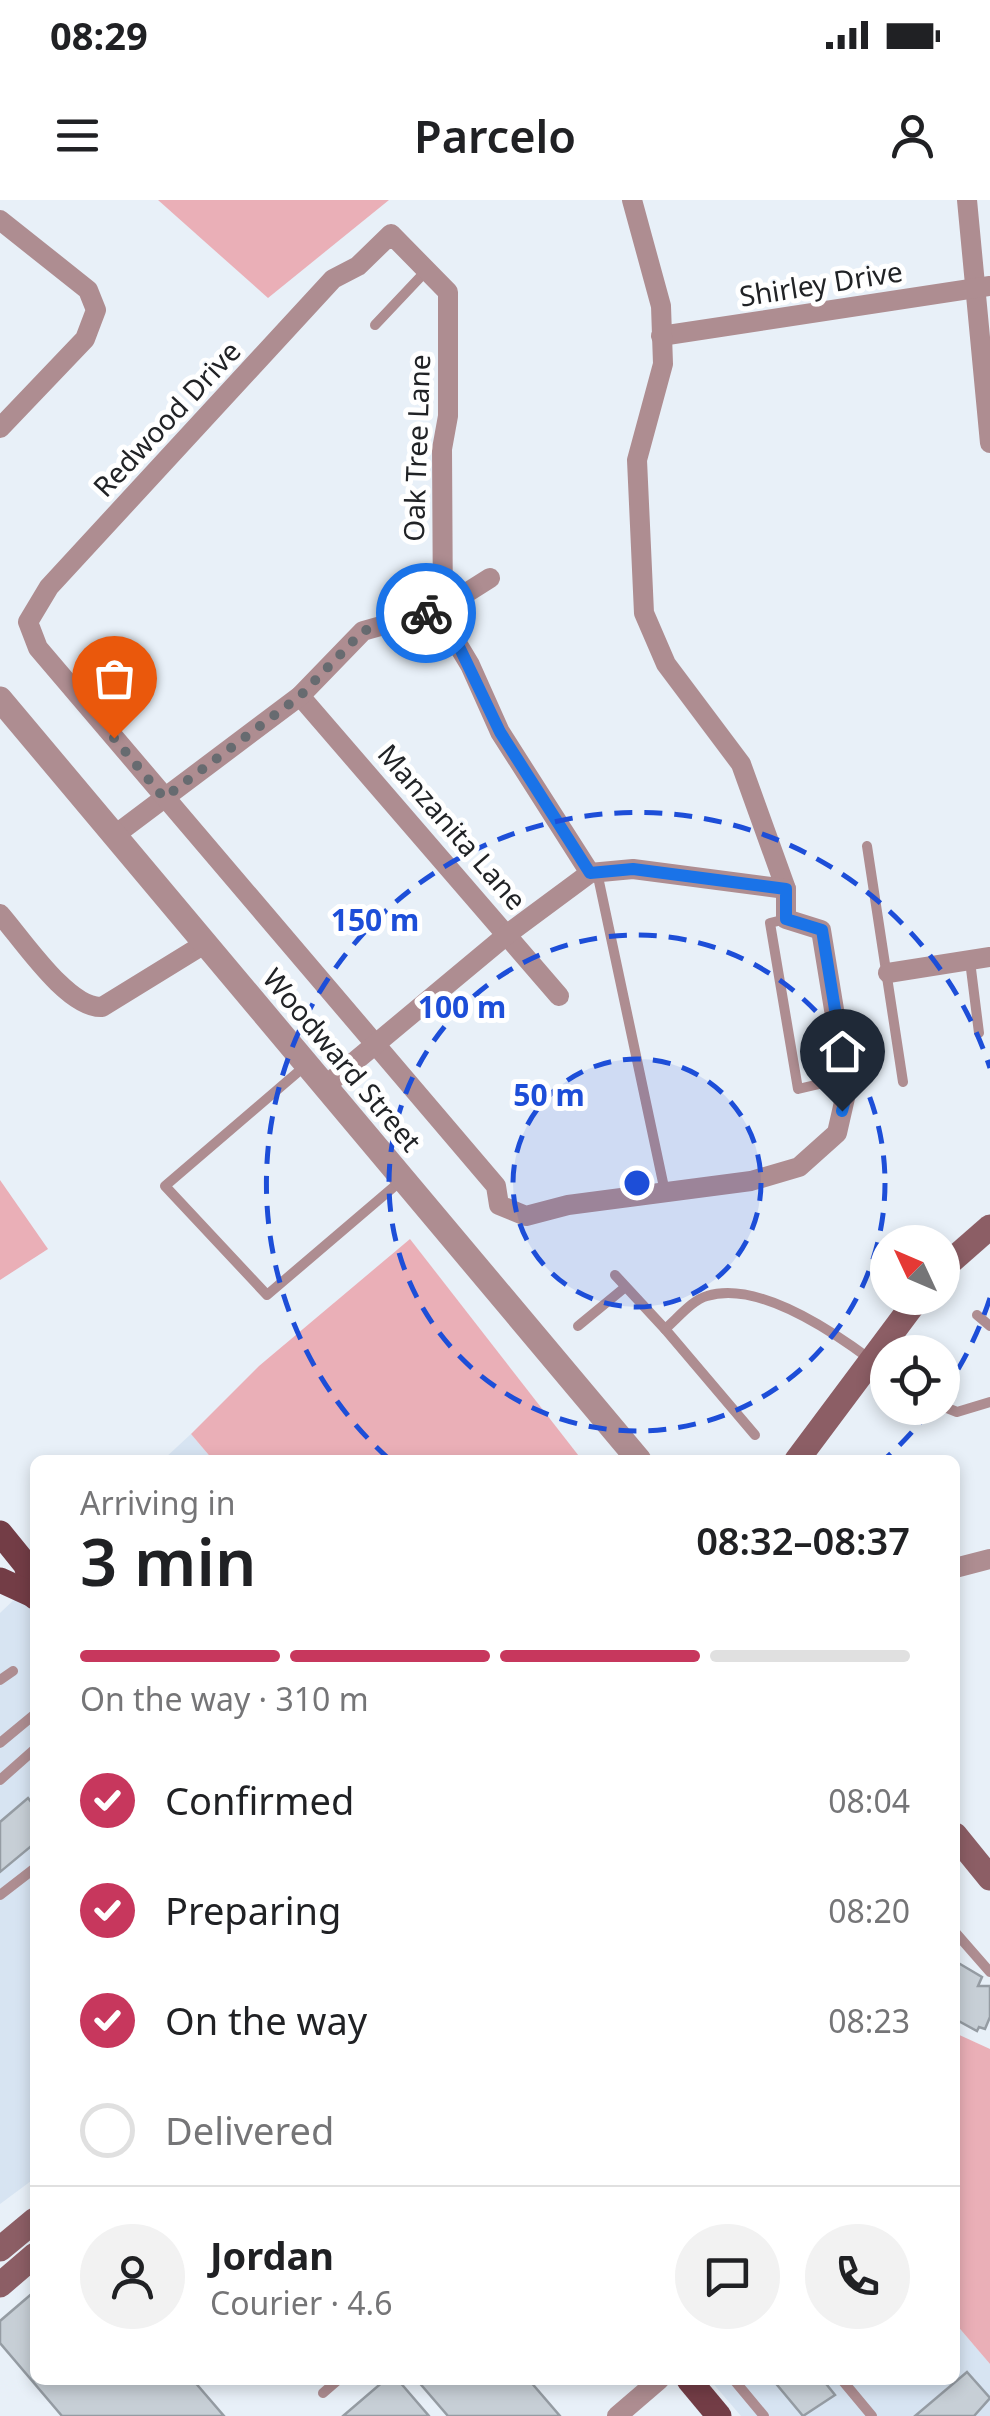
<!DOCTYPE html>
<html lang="en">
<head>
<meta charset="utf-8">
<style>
	body { margin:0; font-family:"Noto Sans",sans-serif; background:#f2f2f2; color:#202124; height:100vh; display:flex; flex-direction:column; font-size:38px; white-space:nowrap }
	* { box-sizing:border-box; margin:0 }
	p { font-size:32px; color:#757577 }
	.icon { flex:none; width:55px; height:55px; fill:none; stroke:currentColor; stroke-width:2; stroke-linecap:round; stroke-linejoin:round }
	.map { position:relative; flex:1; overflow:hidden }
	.sheet { position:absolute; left:30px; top:1255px; width:930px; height:930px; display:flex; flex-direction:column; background:#fff; border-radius:15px; box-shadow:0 5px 15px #0003 }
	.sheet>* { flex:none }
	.needle { width:65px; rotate:314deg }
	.buttons { position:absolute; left:870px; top:1025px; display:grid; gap:20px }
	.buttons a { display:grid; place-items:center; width:90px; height:90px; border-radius:50%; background:#fff; box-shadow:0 5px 15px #0003; font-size:50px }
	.pin { position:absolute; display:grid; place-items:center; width:85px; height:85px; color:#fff; margin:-102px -42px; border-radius:50% 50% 50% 0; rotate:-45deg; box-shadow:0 0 10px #0007 }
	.pin .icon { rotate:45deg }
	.courier { position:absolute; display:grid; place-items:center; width:100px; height:100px; margin:-50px; border:8px solid #1a73e8; border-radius:50%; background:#fff; color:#222; box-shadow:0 2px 12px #0007 }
	.head em { font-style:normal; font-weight:600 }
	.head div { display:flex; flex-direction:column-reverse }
	.head { display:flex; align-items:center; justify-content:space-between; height:170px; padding:0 50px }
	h1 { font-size:65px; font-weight:600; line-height:75px }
	.bar { display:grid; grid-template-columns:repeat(4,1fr); gap:15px 10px; align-content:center; height:120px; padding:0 50px }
	.bar i { height:12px; border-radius:8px; background:#e0e0e0 }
	.bar .selected { background:#c7375d }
	.bar p { grid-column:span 4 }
	.line { display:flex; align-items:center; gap:25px; padding:0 50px; border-top:2px solid #e0e0e0 }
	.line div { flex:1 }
	.round { display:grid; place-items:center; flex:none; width:105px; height:105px; border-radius:52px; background:#f2f2f2 }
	ol { padding:0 50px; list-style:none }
	li { display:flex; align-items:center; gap:30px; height:110px }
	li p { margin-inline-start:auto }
	li .icon { padding:10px; border-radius:50%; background:#c7375d; color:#fff; stroke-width:4 }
	li:last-child { color:#757577 }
	li i { width:55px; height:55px; border:5px solid #e0e0e0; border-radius:50% }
	.status { display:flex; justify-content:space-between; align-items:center; height:70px; padding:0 50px; background:#fff; direction:ltr }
	.status svg { height:28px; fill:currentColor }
	header { display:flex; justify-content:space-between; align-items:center; height:130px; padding:0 50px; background:#fff; font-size:45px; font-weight:600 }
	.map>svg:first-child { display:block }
	.built { fill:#d7e4f2 }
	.green { fill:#eaafb7 }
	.building { fill:#c7cfd6; stroke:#959ca3; stroke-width:2.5 }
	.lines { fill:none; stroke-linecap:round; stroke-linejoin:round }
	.service { stroke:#ae8d91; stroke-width:10 }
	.minor { stroke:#ae8d91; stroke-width:20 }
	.tertiary { stroke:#ae8d91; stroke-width:25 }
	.secondary { stroke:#8c5e65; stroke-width:25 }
	.primary { stroke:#733d46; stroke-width:25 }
	.done { stroke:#676b70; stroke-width:10; stroke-dasharray:0 18 }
	.route { stroke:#1a73e8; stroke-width:12 }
	.ring { fill:none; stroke:#1d4ed8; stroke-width:5; stroke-dasharray:18 12 }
	.labels { text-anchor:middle; stroke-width:10; stroke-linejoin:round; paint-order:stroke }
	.street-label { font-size:28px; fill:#212326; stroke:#fff }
	.centre { fill:#1d4ed8; stroke:#fff; stroke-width:5 }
	.ring-label { font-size:30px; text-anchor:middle; font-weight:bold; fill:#1d4ed8; stroke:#fff; stroke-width:10; stroke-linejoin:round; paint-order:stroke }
</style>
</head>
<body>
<div class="status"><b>08:29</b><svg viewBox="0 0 49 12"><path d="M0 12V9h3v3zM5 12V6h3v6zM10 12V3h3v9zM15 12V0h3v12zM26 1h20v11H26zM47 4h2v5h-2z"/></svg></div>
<header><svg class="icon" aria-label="menu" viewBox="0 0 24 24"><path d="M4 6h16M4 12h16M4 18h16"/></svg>Parcelo<svg class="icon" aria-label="person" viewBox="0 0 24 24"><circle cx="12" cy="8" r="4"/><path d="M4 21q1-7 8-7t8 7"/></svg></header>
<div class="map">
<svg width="990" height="2216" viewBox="0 0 990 2216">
	<rect width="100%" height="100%" fill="#e8f0f8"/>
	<g class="built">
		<polygon points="191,1234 213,1260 163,1260"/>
		<polygon points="35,1380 35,1978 0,2004 0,1413"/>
		<polygon points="955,2123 990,2164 990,2216 741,2216 710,2180 955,2180"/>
	</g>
	<g class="green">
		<polygon points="158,0 389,0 268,98"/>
		<polygon points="0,980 48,1049 0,1080"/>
		<polygon points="410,1039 582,1260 213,1260 191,1234 259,1166"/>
		<polygon points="955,1833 990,1849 990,2164 955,2123"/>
	</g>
	<g class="building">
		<polygon points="28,1598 35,1607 35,1643 0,1672 0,1622"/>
		<polygon points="955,1761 982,1777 978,1786 990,1786 990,1817 985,1829 979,1827 977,1831 955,1819"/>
		<polygon points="35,2091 35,2180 193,2180 224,2216 62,2216 0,2143 0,2121"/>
		<polygon points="967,2172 990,2198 974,2216 915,2216"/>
		<polygon points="385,2180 398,2180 429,2216 343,2216"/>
		<polygon points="417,2180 529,2180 560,2216 448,2216"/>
		<polygon points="773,2180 823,2180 835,2195 803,2216"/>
	</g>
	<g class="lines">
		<g class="service">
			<polyline points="375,125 426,71"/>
			<polyline points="867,646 903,882"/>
			<polyline points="597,672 665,992"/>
			<polyline points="786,719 770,723 798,889 845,878"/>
			<polyline points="970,761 979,833"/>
			<polyline points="305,866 165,986 267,1095 403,979"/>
			<path d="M615,1075l50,54c12,-10 27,-29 42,-33 55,-17 139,44 181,77"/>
			<polyline points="977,1115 990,1126"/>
			<polyline points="578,1126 623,1089"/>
			<polyline points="665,1129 755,1235"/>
			<polyline points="942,1206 957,1212 990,1202"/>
			<polyline points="0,1480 13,1471"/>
			<polyline points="0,1543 35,1514"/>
			<polyline points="0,1580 35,1549"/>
			<polyline points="0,1695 35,1668"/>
			<polyline points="955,1732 990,1772"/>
			<polyline points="734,2180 764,2216"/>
			<polyline points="842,2180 872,2216"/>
			<polyline points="323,2193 338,2180"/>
		</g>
		<g class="minor">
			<polyline points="967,0 990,243"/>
			<polyline points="0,20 88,90 96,110 85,139 0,228"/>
			<polyline points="661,136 990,86"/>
			<polyline points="300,496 559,796"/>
			<polyline points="115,635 300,496 363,431 441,409 490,378"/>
			<polyline points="590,673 500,532 470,465 443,420 442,249 448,216 448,92 391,34 358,66 333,79 49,387 28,422 38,448 496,986 499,1005 526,1016 568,1005 751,981 799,967 837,933 847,889 821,730 786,719 786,689 741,564 666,464 644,413 637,260 663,164 661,106 632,0"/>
			<path d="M0,714c22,25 68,95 102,93l104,-64"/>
			<polyline points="888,773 990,757"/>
			<polyline points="324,887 509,733 590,673 633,669 786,689"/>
			<polyline points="955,1368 990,1359"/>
			<polyline points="617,2216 659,2180"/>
		</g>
		<polyline class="tertiary" points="0,499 639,1260"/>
		<g class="secondary">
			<polyline points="942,1069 990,1027"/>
			<polyline points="797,1260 918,1098"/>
			<polyline points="955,1635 990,1678"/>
			<polyline points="0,2049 35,2020"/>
			<polyline points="0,2085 35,2055"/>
		</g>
		<g class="primary">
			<polyline points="0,1333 26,1365 35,1397"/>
			<polyline points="0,1380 33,1395"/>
			<polyline points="689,2180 719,2216"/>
		</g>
	</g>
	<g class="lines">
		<polyline class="done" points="114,538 164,598 300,496 363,431 426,413"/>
		<polyline class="route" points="426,413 441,409 500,532 590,673 633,669 786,689 786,719 822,730 848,889 842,911"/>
	</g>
	<circle cx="637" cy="983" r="124" fill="#1d4ed8" fill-opacity=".12"/>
	<g class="ring">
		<circle cx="637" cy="983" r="124"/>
		<circle cx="637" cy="983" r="248"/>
		<path d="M990 1098A371 371 0 0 1 943 1193M931 1209A371 371 0 0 1 885 1259M389 1259A371 371 0 1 1 990 868"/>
	</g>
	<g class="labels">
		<g class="street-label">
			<text transform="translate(821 84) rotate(-9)" y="10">Shirley Drive</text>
			<text transform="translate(167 219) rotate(-47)" y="10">Redwood Drive</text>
			<text transform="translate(417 248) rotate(-88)" y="10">Oak Tree Lane</text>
			<text transform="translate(452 627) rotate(49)" y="10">Manzanita Lane</text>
			<text transform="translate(342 860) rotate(50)" y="10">Woodward Street</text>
		</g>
	</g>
	<circle cx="637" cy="983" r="15" class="centre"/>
	<g class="ring-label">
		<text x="375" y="731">150 m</text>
		<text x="462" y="818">100 m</text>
		<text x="549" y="906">50 m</text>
	</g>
</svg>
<div class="buttons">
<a><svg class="needle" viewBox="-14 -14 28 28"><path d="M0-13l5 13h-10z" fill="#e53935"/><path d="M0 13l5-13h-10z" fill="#757577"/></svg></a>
<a><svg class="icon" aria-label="locate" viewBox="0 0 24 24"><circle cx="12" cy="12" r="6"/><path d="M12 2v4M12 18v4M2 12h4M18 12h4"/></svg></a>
</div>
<div class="pin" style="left:114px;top:538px;background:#ea580c"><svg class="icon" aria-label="bag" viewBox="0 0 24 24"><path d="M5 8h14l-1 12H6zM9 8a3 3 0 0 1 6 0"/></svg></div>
<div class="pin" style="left:842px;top:911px;background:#1f2937"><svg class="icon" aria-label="home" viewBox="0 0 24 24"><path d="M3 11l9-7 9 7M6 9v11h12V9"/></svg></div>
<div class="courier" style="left:426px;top:413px"><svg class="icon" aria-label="bike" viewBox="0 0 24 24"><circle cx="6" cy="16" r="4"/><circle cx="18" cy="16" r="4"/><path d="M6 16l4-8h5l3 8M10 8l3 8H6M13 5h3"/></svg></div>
<section class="sheet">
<div class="head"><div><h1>3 min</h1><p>Arriving in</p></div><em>08:32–08:37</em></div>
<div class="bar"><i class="selected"></i><i class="selected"></i><i class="selected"></i><i></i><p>On the way · 310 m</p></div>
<ol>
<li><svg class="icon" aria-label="check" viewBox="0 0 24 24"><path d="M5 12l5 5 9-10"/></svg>Confirmed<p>08:04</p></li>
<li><svg class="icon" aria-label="check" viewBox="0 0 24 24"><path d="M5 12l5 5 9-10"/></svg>Preparing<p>08:20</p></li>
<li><svg class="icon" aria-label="check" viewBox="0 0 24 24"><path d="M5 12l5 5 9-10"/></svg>On the way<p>08:23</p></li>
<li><i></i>Delivered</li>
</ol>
<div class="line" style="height:180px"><a class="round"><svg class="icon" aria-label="person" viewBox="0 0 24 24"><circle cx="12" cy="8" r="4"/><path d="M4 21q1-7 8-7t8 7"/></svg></a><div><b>Jordan</b><p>Courier · 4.6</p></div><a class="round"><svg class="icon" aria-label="chat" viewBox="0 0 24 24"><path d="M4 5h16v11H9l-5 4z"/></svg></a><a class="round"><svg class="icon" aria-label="phone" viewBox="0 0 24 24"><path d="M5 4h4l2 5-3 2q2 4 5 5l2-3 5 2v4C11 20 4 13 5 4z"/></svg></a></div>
</section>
</div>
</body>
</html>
